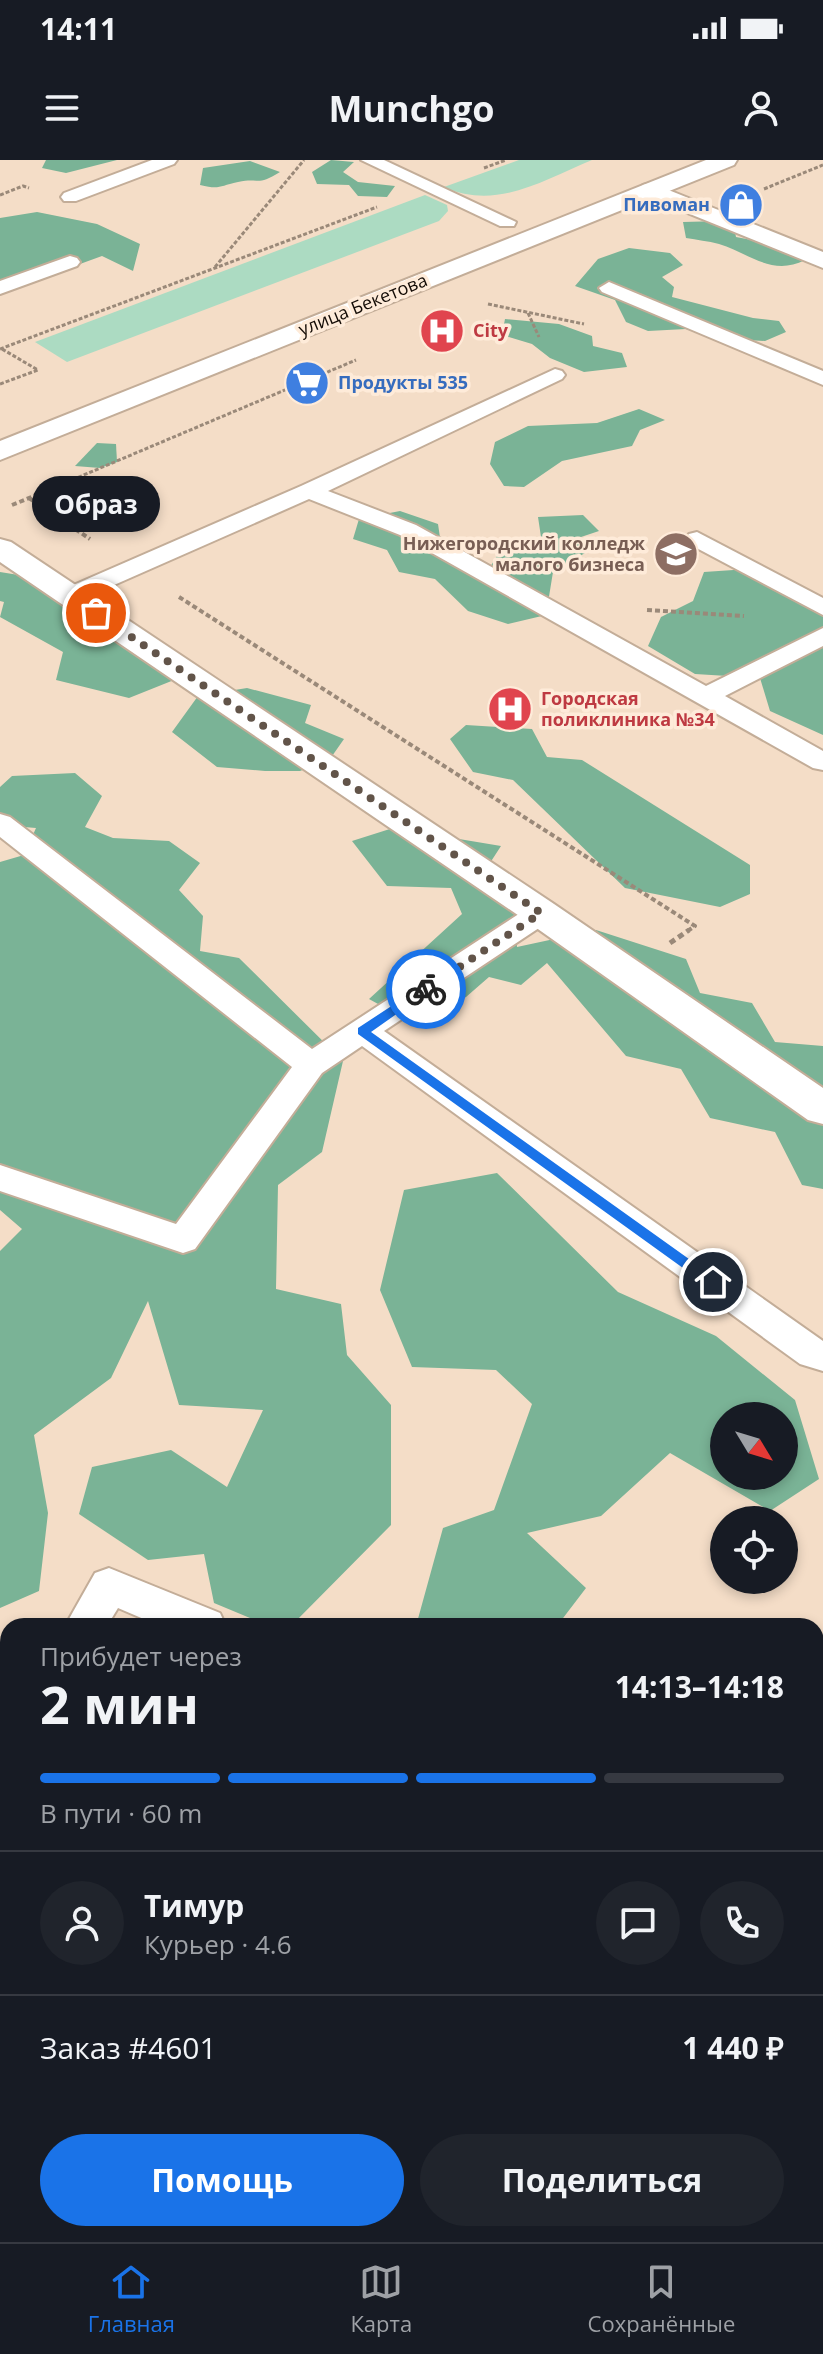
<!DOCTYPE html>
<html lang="ru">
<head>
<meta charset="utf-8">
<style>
	body { margin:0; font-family:"Open Sans",sans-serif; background:#20242c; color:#f1f3f6; height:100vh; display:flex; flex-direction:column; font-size:30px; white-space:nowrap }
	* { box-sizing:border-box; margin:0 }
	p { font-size:26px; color:#9ea1a6 }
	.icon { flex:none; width:44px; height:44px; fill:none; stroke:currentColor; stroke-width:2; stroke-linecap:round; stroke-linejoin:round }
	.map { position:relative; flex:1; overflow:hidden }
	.side { position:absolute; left:0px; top:1458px; width:824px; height:624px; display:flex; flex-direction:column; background:#171b24; border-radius:24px 24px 0 0; box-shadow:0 4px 12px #0003 }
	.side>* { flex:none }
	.needle { width:52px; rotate:128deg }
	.buttons { position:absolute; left:710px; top:1242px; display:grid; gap:16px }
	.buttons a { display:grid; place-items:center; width:88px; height:88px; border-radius:50%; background:#171b24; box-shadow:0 4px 12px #0003; font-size:40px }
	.pin { position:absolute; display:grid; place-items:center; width:68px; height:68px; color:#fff; margin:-34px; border:4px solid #fff; border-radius:50%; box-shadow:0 2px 8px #0007 }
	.courier { position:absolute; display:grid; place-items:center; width:80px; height:80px; margin:-40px; border:6px solid #1a73e8; border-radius:50%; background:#fff; color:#222; box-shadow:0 2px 10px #0007 }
	.bubble { position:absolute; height:56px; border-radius:28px; background:#171b24; box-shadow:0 4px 12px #0003; font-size:26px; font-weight:700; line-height:56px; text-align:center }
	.headline em { font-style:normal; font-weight:700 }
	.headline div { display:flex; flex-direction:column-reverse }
	.headline { display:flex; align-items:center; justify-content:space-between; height:136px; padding:0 40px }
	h1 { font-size:52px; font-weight:700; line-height:60px }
	.bar { display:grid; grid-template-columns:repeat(4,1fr); gap:12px 8px; align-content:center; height:96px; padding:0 40px }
	.bar i { height:10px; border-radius:6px; background:#363941 }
	.bar .active { background:#1a73e8 }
	.bar p { grid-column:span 4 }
	.line { display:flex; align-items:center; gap:20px; padding:0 40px; border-top:2px solid #363941 }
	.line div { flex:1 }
	.round { display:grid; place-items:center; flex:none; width:84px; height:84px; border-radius:42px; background:#20242c }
	.action { display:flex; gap:16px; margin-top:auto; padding:16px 40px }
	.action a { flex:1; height:92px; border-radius:48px; background:#1a73e8; color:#fff; font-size:32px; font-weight:700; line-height:92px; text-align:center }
	.action a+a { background:#20242c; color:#f1f3f6 }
	.status { display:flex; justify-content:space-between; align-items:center; height:56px; padding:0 40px; background:#171b24; direction:ltr }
	.status svg { height:22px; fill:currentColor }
	header { display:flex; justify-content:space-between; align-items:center; height:104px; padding:0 40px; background:#171b24; font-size:36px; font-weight:700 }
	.tab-bar { display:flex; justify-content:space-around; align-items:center; height:112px; border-top:2px solid #363941; background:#171b24; font-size:22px; color:#9ea1a6 }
	.tab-bar a { display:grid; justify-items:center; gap:4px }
	.tab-bar .active { color:#1a73e8 }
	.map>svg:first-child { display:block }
	.green { fill:#acdbc2 }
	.forest { fill:#7ab396; fill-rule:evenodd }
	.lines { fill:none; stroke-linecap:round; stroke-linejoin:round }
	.lane-casing { stroke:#c3ad98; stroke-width:4 }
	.street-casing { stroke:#c3ad98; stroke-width:4 }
	.secondary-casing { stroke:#c3ad98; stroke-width:4 }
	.path-far2 { stroke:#9a8979; stroke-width:3; stroke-dasharray:4 2; stroke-linecap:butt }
	.path-far1 { stroke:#9a8979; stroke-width:4; stroke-dasharray:5 3; stroke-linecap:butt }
	.path { stroke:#9a8979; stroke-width:5; stroke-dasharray:6 4; stroke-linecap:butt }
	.lane { fill:#fff; fill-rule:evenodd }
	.street { fill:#fff; fill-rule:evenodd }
	.secondary { fill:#fff; fill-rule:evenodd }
	.route { fill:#1a73e8 }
	.done { stroke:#625449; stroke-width:8; stroke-dasharray:0 14.4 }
	.labels { text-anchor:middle; stroke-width:7; stroke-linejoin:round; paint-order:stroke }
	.far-shop-label { font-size:18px; font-weight:bold; fill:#366cbe; stroke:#feebd9; text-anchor:end }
	.far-street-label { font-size:18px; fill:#130b05; stroke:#feebd9 }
	.far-health-label { font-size:18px; font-weight:bold; fill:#be3a42; stroke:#feebd9; text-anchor:start }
	.far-education-label { font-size:18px; font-weight:bold; fill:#785e54; stroke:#feebd9; text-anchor:end }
</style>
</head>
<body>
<div class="status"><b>14:11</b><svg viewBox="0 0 49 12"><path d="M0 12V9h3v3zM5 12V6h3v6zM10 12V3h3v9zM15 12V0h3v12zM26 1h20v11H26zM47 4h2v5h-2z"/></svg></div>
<header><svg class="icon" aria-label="menu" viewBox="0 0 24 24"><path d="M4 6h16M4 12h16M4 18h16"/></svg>Munchgo<svg class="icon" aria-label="person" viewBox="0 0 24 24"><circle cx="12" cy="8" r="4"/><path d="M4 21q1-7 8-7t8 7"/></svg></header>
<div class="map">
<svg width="823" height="2082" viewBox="0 0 823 2082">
	<rect width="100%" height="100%" fill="#f4ddc7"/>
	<g class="green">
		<path d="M519,0h73c-49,20 -95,51 -148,27z"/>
		<polygon points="425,35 447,45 448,51 439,61 67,202 35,182"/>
	</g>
	<g class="forest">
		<polygon points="46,0 117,0 66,13 42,8"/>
		<polygon points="331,0 354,2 343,12 358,22 395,26 387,37 358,36 349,25 317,24 312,12"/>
		<path d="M250,1l30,11c-24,15 -20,5 -42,10 -19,4 -18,8 -38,3l3,-17z"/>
		<polygon points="37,52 97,64 140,84 133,111 102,96 36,120 0,124 0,58"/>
		<path d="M721,61l13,6 2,10 43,8 26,15c-33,17 -56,-7 -86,-16 -11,-3 -22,-4 -33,-6l-3,-16z"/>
		<polygon points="629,88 670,93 683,105 662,117 674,127 672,137 753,158 779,161 786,172 765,181 711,178 686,169 648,171 626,162 615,140 575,126 598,99"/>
		<polygon points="505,159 559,164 592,176 593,186 622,193 627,207 584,212 550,198 532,184 502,175"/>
		<polygon points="639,249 665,260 640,270 632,286 562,301 524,327 504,326 490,304 495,282 528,266 597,263"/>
		<polygon points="97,283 116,284 117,302 100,308 75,306"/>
		<polygon points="400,351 438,364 443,398 489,409 498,394 541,377 538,357 583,355 599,371 581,377 585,393 553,412 546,455 508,464 468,451 435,419 399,412 387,390 353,379 359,359"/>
		<polygon points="763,408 823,453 823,575 770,551 760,518 695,514 648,486 661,457 693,441 704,412"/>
		<polygon points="0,412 31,417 44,434 96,446 174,520 129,538 56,520 63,492 0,457 4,442 0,441"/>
		<polygon points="247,528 311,545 305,563 344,579 330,599 300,611 265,611 217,607 172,572 198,536"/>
		<polygon points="466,565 532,569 547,597 582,600 750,705 750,734 720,747 625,728 513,620 473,612 450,579"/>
		<polygon points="75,613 102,636 85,667 113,678 169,681 200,703 179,730 203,756 200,791 239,798 343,901 322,992 278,1025 276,1129 341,1144 347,1195 391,1245 391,1365 291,1466 269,1466 214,1443 204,1394 148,1400 79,1354 92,1307 171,1290 227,1327 263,1250 179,1245 148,1141 111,1218 34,1275 48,1353 39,1431 0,1448 0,1091 22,1069 0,1050 0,702 24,695 36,668 0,665 0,627 12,616"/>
		<polygon points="393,668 501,686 475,726 515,752 517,787 596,770 686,799 700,833 752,843 775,882 823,886 823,1029 802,1025 775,972 710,958 681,909 626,896 547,803 521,825 489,817 466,837 407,860 369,839 462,754 451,728 387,726 352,681"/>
		<path d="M497,1013l121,119 98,44 79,64 24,79 -49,32 -100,-58 -69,63 -74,17 59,55 -29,38h-141l27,-98 51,-18 38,-106 -36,-34 -84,-3 -32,-77 24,-100zM724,1256h60v60h-60z"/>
		<polygon points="0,1534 8,1537 8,1696 0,1689"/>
		<polygon points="816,1579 823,1581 823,1701 816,1705"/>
		<polygon points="8,1717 8,1921 0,1920 0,1730"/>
		<polygon points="816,1896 823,1911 823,2018 820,2025 816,2025"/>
		<polygon points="81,2074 347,2074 345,2082 76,2082"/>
	</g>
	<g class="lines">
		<g class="lane-casing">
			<g id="lane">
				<polygon points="152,0 177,0 174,4 76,41 64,41 61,37 64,33"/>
				<polygon points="361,0 384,0 516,62 514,66 500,66"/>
				<polygon points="70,96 77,98 80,102 77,106 0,134 0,121"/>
				<polygon points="609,122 823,211 823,225 602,132 599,128"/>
				<polygon points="555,209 562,211 565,215 562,219 328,331 416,365 706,526 823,468 823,486 725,536 823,591 823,610 813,608 400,375 309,339 80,440 62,440 59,435 62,430 301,326"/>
				<polygon points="697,372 823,438 823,455 689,384 685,379 689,374"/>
				<polygon points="0,654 10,657 312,889 531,746 541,743 551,746 556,753 551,760 384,871 823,1181 823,1211 800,1204 362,886 322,913 195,1089 183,1093 0,1031 0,1005 176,1064 292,907 0,677"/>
				<polygon points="109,1408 220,1453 226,1466 160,1466 118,1448 107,1466 65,1466 95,1413"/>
				<polygon points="8,1576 8,1627 0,1631 0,1579"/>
				<polygon points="816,1696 823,1699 823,1743 816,1740"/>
			</g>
		</g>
		<g class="street-casing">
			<g id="street">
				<polygon points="651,23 823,92 823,108 643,35 639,30 643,25"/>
				<polygon points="0,379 11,382 554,744 823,928 823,964 808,960 528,762 0,402"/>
				<polygon points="823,1778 823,1860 816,1863 816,1781"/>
				<polygon points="715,2074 781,2074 779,2082 713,2082"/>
			</g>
		</g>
		<g class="secondary-casing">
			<polygon id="secondary" points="706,0 737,0 734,5 0,300 0,281"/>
		</g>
		<g class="path-far2">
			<polyline points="484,8 506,0"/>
			<polyline points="764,29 823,5"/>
			<polyline points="0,35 23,26 29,28"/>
			<polyline points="215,107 304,0"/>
			<polyline points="488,144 584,164"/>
			<polyline points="528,153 539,177"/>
			<polyline points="0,189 377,47"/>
			<polyline points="0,224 38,210 2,189"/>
			<polyline points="34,336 356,200"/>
		</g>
		<g class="path-far1">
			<polyline points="29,338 90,379"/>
			<polyline points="12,345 39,334"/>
			<polyline points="179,437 695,766 686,772"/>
			<polyline points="647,450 744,456"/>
		</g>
		<polyline class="path" points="670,783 689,770"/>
		<use href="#lane" class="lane"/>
		<use href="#street" class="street"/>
		<use href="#secondary" class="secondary"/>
	</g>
	<polygon class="route" points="422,826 432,829 371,872 717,1119 717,1126 708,1126 358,874 358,868"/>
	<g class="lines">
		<polyline class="done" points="96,453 541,753 426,829"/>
	</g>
	<defs>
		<g id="shop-disc" transform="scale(2.3)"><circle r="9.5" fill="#3f7fe0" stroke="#feebd9"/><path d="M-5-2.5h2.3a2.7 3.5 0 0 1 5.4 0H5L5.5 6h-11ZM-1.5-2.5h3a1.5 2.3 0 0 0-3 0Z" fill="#fff"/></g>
		<g id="hospital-disc" transform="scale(2.3)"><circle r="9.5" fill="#e0444e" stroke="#feebd9"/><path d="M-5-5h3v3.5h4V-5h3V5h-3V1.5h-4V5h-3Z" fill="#fff"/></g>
		<g id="supermarket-disc" transform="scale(2.3)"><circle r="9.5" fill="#3f7fe0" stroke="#feebd9"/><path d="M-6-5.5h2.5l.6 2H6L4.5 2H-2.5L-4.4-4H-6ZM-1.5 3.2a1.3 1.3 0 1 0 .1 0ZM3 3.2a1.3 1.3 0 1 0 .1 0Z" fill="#fff"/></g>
		<g id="university-disc" transform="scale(2.3)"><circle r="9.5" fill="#8d6e63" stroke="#feebd9"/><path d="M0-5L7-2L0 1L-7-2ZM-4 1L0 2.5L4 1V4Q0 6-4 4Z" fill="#fff"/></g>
	</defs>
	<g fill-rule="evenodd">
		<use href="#shop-disc" x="741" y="45"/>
		<use href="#hospital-disc" x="442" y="171"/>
		<use href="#supermarket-disc" x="307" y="223"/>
		<use href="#university-disc" x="676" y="394"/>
		<use href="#hospital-disc" x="510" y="549"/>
	</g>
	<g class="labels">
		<g class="far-shop-label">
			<text x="710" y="51">Пивоман</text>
			<text x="338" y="229" text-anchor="start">Продукты 535</text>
		</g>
		<g class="far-street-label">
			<text transform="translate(363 145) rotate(-22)" y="6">улица Бекетова</text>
		</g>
		<g class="far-health-label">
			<text x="473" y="177">City</text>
			<text x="541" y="545">Городская<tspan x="541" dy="21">поликлиника №34</tspan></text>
		</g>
		<g class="far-education-label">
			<text x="645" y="390">Нижегородский колледж<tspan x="645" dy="21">малого бизнеса</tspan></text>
		</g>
	</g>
</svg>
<div class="buttons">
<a><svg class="needle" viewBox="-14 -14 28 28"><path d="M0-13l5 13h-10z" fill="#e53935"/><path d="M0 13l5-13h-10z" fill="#9ea1a6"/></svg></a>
<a><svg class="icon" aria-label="locate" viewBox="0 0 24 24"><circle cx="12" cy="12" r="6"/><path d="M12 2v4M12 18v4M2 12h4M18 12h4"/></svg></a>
</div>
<div class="pin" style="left:96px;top:453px;background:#ea580c"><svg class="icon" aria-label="bag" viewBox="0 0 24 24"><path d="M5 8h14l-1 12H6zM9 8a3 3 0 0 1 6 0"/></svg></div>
<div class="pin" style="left:713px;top:1122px;background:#1f2937"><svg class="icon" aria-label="home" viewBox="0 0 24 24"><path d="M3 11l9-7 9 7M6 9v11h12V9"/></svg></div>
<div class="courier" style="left:426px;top:829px"><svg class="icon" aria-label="bike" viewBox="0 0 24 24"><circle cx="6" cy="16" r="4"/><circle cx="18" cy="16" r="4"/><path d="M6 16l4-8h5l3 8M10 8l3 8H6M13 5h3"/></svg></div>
<div class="bubble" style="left:32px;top:316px;width:128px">Образ</div>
<section class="side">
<div class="headline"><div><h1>2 мин</h1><p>Прибудет через</p></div><em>14:13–14:18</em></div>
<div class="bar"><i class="active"></i><i class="active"></i><i class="active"></i><i></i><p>В пути · 60 m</p></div>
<div class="line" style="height:144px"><a class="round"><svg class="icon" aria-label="person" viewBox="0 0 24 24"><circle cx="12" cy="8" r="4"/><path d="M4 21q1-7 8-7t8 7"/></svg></a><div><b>Тимур</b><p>Курьер · 4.6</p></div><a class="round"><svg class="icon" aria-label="chat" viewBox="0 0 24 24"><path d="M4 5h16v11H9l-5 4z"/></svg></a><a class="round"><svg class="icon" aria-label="phone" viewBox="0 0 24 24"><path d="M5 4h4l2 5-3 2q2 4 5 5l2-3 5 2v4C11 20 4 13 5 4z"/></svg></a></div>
<div class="line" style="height:104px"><div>Заказ #4601</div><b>1 440 ₽</b></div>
<div class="action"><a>Помощь</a><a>Поделиться</a></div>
</section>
</div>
<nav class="tab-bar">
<a class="active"><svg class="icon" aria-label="home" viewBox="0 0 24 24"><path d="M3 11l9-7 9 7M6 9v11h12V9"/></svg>Главная</a>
<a><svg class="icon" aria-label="map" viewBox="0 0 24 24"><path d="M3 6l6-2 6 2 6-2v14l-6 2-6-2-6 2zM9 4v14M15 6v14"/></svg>Карта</a>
<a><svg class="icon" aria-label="saved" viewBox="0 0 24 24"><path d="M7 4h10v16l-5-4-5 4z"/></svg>Сохранённые</a>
</nav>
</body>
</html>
